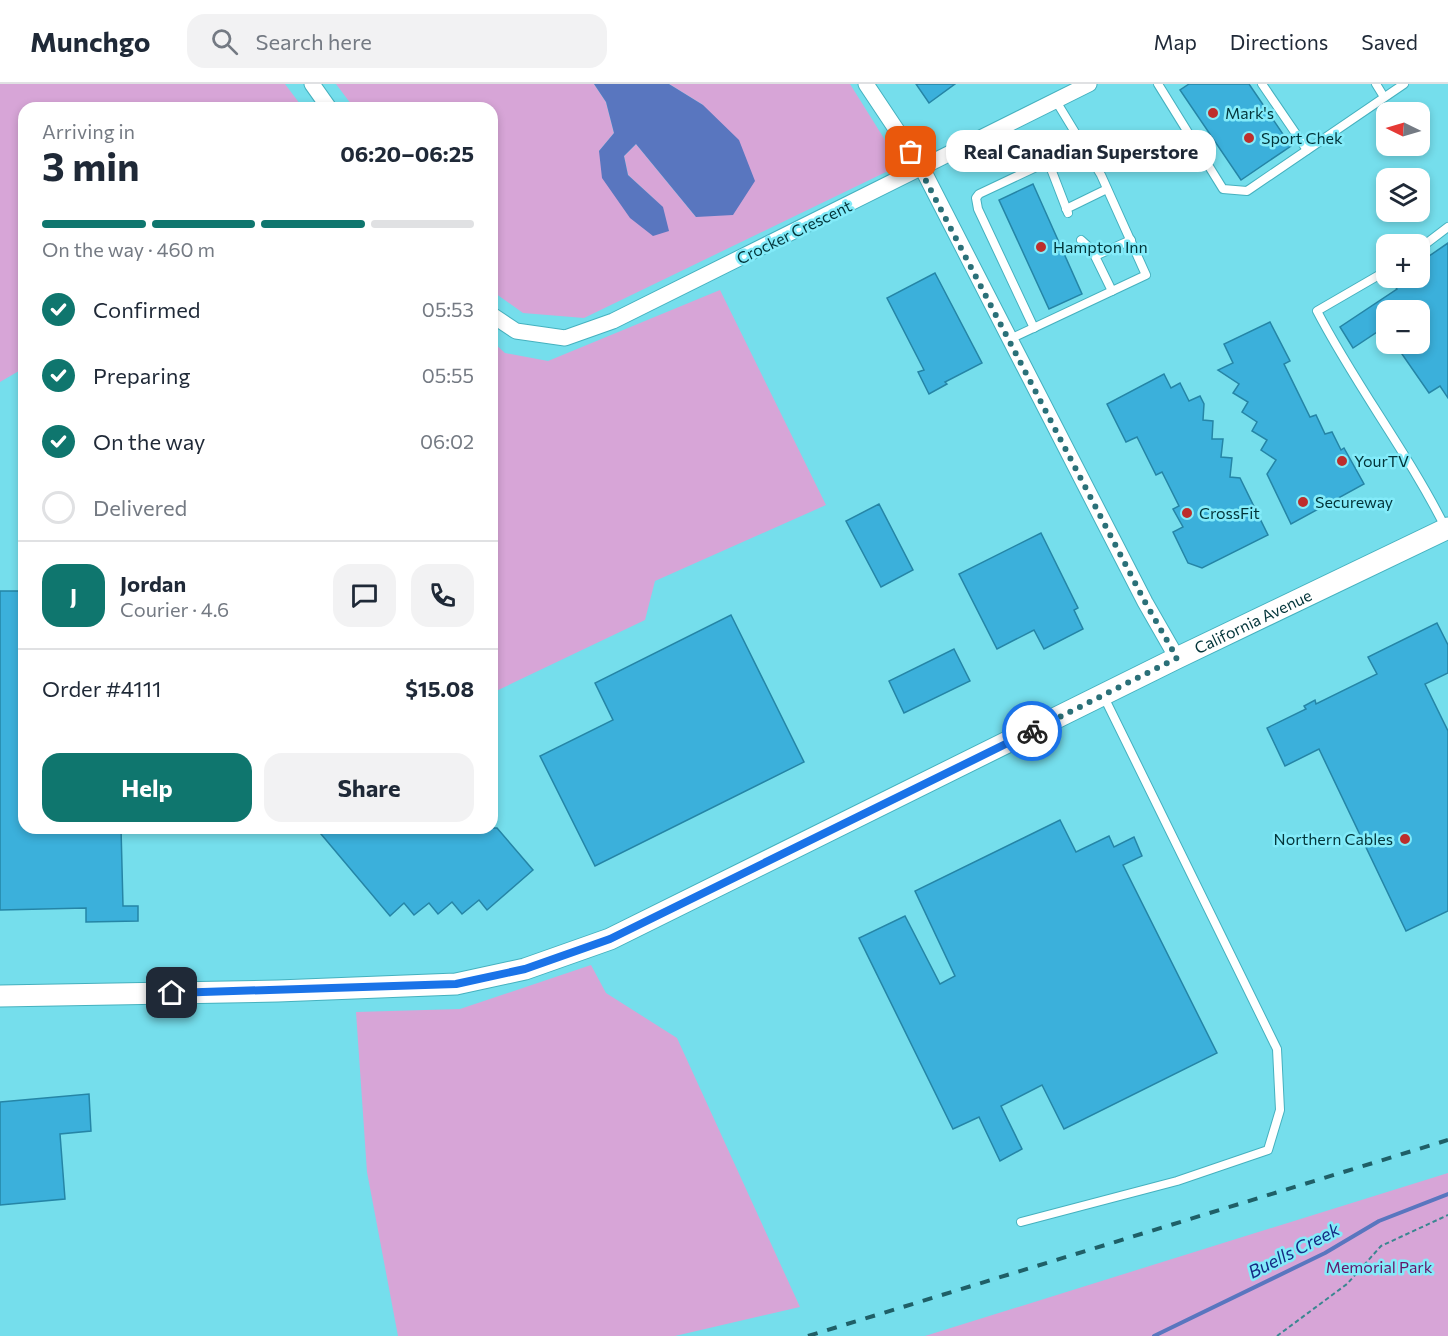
<!DOCTYPE html>
<html lang="en">
<head>
<meta charset="utf-8">
<style>
	body { margin:0; font-family:Commissioner,sans-serif; background:#f2f2f3; color:#1f2937; height:100vh; display:flex; flex-direction:column; font-size:22px; white-space:nowrap }
	* { box-sizing:border-box; margin:0 }
	p { font-size:20px; color:#747a83 }
	.icon { flex:none; width:33px; height:33px; fill:none; stroke:currentColor; stroke-width:2; stroke-linecap:round; stroke-linejoin:round }
	.map { position:relative; flex:1; overflow:hidden }
	.drawer { position:absolute; left:18px; top:18px; width:480px; height:732px; display:flex; flex-direction:column; background:#fff; border-radius:18px; box-shadow:0 3px 9px #0003 }
	.drawer>* { flex:none }
	.needle { width:39px; rotate:275deg }
	.buttons { position:absolute; left:1376px; top:18px; display:grid; gap:12px }
	.buttons a { display:grid; place-items:center; width:54px; height:54px; border-radius:12px; background:#fff; box-shadow:0 3px 9px #0003; font-size:30px }
	.pin { position:absolute; display:grid; place-items:center; width:51px; height:51px; color:#fff; margin:-26px; border-radius:12px; box-shadow:0 3px 9px #0006 }
	.courier { position:absolute; display:grid; place-items:center; width:60px; height:60px; margin:-30px; border:4px solid #1a73e8; border-radius:50%; background:#fff; color:#222; box-shadow:0 2px 8px #0007 }
	.bubble { position:absolute; height:42px; border-radius:18px; background:#fff; box-shadow:0 3px 9px #0003; font-size:20px; font-weight:700; line-height:42px; text-align:center }
	.overview em { font-style:normal; font-weight:700 }
	.overview div { display:flex; flex-direction:column-reverse }
	.overview { display:flex; align-items:center; justify-content:space-between; height:102px; padding:0 24px }
	h1 { font-size:39px; font-weight:700; line-height:45px }
	.bar { display:grid; grid-template-columns:repeat(4,1fr); gap:9px 6px; align-content:center; height:72px; padding:0 24px }
	.bar i { height:8px; border-radius:4px; background:#e0e1e3 }
	.bar .active { background:#0f766e }
	.bar p { grid-column:span 4 }
	.line { display:flex; align-items:center; gap:15px; padding:0 24px; border-top:2px solid #e0e1e3 }
	.line div { flex:1 }
	.round { display:grid; place-items:center; flex:none; width:63px; height:63px; border-radius:18px; background:#f2f2f3 }
	ol { padding:0 24px; list-style:none }
	li { display:flex; align-items:center; gap:18px; height:66px }
	li p { margin-inline-start:auto }
	li .icon { padding:6px; border-radius:50%; background:#0f766e; color:#fff; stroke-width:4 }
	li:last-child { color:#747a83 }
	li i { width:33px; height:33px; border:3px solid #e0e1e3; border-radius:50% }
	.primary-button { display:flex; gap:12px; margin-top:auto; padding:12px 24px }
	.primary-button a { flex:1; height:69px; border-radius:18px; background:#0f766e; color:#fff; font-size:24px; font-weight:700; line-height:69px; text-align:center }
	.primary-button a+a { background:#f2f2f3; color:#1f2937 }
	header { display:flex; align-items:center; gap:36px; box-sizing:border-box; height:84px; padding:0 30px; background:#fff; border-bottom:2px solid #e0e1e3 }
	header strong { font-size:28px }
	nav { display:flex; gap:33px; margin-inline-start:auto; font-size:21px }
	.search { width:420px; height:54px; background:#f2f2f3; display:flex; align-items:center; gap:15px; box-sizing:border-box; padding:0 21px; border-radius:18px; color:#747a83; font-size:22px }
	.map>svg:first-child { display:block }
	.green { fill:#d7a5d7 }
	.water { fill:#5976bf }
	.lines { fill:none; stroke-linecap:round; stroke-linejoin:round }
	.stream { stroke:#5976bf; stroke-width:4 }
	.building { fill:#3bb0db; stroke:#2585a6; stroke-width:1.5 }
	.lane-casing { stroke:#45b1bf; stroke-width:10 }
	.street-casing { stroke:#45b1bf; stroke-width:17 }
	.secondary-casing { stroke:#45b1bf; stroke-width:23 }
	.path { stroke:#3a8690; stroke-width:2; stroke-dasharray:4.5 3; stroke-linecap:butt }
	.lane { stroke:#fff; stroke-width:8 }
	.street { stroke:#fff; stroke-width:15 }
	.secondary { stroke:#fff; stroke-width:21 }
	.rail { stroke:#1f5f67; stroke-width:4; stroke-dasharray:10 10; stroke-linecap:butt }
	.done { stroke:#2a7078; stroke-width:6; stroke-dasharray:0 10.8 }
	.route { stroke:#1a73e8; stroke-width:8 }
	.poi-dot { fill:#bd2e2c; stroke:#83ebf9; stroke-width:2 }
	.labels { text-anchor:middle; stroke-width:5; stroke-linejoin:round; paint-order:stroke }
	.poi-label { font-size:16px; fill:#023439; stroke:#83ebf9; text-anchor:start }
	.street-label { font-size:16px; fill:#023439; stroke:#83ebf9 }
	.park-label { font-size:16px; fill:#651568; stroke:#83ebf9 }
	.water-label { font-size:18px; font-style:italic; fill:#152b83; stroke:#83ebf9 }
</style>
</head>
<body>
<header>
<strong>Munchgo</strong>
<div class="search"><svg class="icon" aria-label="search" viewBox="0 0 24 24"><circle cx="10" cy="10" r="6"/><path d="M15 15l6 6"/></svg>Search here</div>
<nav><a>Map</a><a>Directions</a><a>Saved</a></nav>
</header>
<div class="map">
<svg width="1448" height="1252" viewBox="0 0 1448 1252">
	<rect width="100%" height="100%" fill="#75deec"/>
	<g class="green">
		<polygon points="0,0 285,0 303,24 24,24 24,284 0,298"/>
		<polygon points="336,0 594,0 606,18 614,49 599,67 663,123 628,91 624,72 636,60 696,133 703,21 669,0 850,0 890,64 888,87 584,234 523,229 492,207 492,24 354,24"/>
		<polygon points="720,206 826,421 655,497 645,536 492,609 492,257 505,269 548,277"/>
		<polygon points="591,881 606,909 677,954 800,1223 675,1252 398,1252 367,1088 356,928 460,925"/>
		<polygon points="1448,1089 1448,1252 925,1252"/>
	</g>
	<polygon class="water" points="594,0 669,0 703,21 739,56 755,97 733,131 696,133 636,60 624,72 628,91 663,123 669,147 653,152 630,134 602,94 599,67 614,49 606,18"/>
	<g class="lines">
		<polyline class="stream" points="1154,1252 1325,1169 1379,1137 1448,1110"/>
	</g>
	<g class="building">
		<polygon points="916,0 955,0 929,19"/>
		<polygon points="1189,0 1249,0 1291,62 1241,96 1180,6"/>
		<polygon points="1033,100 1082,210 1049,225 999,116"/>
		<polygon points="1448,159 1448,314 1440,302 1429,309 1395,260 1419,260 1419,226 1386,226 1386,242 1353,264 1340,243 1397,205 1392,198 1398,194 1419,194 1419,179"/>
		<polygon points="935,189 982,279 945,298 947,300 929,310 918,288 924,286 887,214"/>
		<polygon points="1270,238 1290,277 1284,280 1310,333 1316,331 1325,350 1332,348 1341,366 1344,364 1364,400 1291,440 1267,390 1276,376 1261,366 1267,356 1252,347 1257,338 1242,328 1248,318 1233,309 1239,300 1218,286 1233,279 1224,260"/>
		<polygon points="1164,290 1171,304 1180,299 1189,317 1200,312 1204,320 1203,336 1213,337 1212,355 1223,355 1221,373 1232,374 1230,393 1240,394 1268,451 1202,484 1188,479 1173,448 1183,443 1173,425 1179,422 1162,388 1156,391 1137,353 1126,358 1107,320"/>
		<polygon points="879,420 913,486 881,503 846,437"/>
		<polygon points="1041,449 1078,524 1074,526 1083,545 1044,565 1034,546 997,565 959,490"/>
		<polygon points="0,507 24,507 24,744 121,744 123,822 138,822 138,837 86,838 86,824 0,826"/>
		<polygon points="731,531 804,678 595,782 540,672 613,636 595,599"/>
		<polygon points="1437,539 1448,561 1448,589 1425,600 1448,647 1448,827 1406,847 1319,665 1285,682 1267,644 1306,625 1304,622 1315,616 1316,620 1377,590 1368,573"/>
		<polygon points="954,565 970,597 904,629 889,597"/>
		<polygon points="1060,736 1076,768 1109,752 1114,763 1134,753 1142,772 1123,781 1217,969 1064,1045 1042,1001 1001,1022 1022,1065 1000,1077 979,1033 953,1045 859,854 905,832 940,900 955,892 915,807"/>
		<polygon points="327,744 497,744 533,786 487,826 479,816 462,830 452,818 438,830 429,819 414,831 404,819 390,832 321,750"/>
		<polygon points="89,1010 91,1047 60,1050 65,1115 0,1121 0,1018"/>
	</g>
	<g class="lines">
		<g class="lane-casing">
			<g id="lane">
				<polyline points="1158,0 1223,105 1247,107 1404,0"/>
				<polyline points="1262,0 1307,66"/>
				<polyline points="1376,0 1384,13"/>
				<polyline points="1048,77 1068,129"/>
				<polyline points="1066,125 1107,105"/>
				<polyline points="1081,156 1092,166 1112,207"/>
				<polyline points="1419,165 1448,143"/>
				<polyline points="1095,172 1131,156"/>
				<path d="M1386,187l-69,40c39,75 91,142 128,216"/>
				<polyline points="1034,244 978,125 976,114 979,110 1081,62"/>
				<polyline points="1010,255 1146,191 1101,91 1056,17"/>
				<polyline points="1021,1138 1177,1097 1268,1066 1280,1026 1277,965 1104,613"/>
			</g>
		</g>
		<g class="street-casing">
			<g id="street">
				<polyline points="312,0 329,24"/>
				<polyline points="866,0 922,84 1145,518 1177,574"/>
				<polyline points="492,231 516,247 565,254 613,237 1089,0"/>
			</g>
		</g>
		<g class="secondary-casing">
			<g id="secondary">
				<path id="s1" d="M0,912l278,-5 178,-7 69,-15 85,-30 567,-281 271,-130"/>
			</g>
		</g>
		<polyline class="path" points="1277,1252 1347,1200 1381,1162 1448,1131"/>
		<use href="#lane" class="lane"/>
		<use href="#street" class="street"/>
		<use href="#secondary" class="secondary"/>
		<polyline class="rail" points="808,1252 1448,1056"/>
	</g>
	<g class="lines">
		<polyline class="done" points="911,68 1145,518 1177,574 1032,647"/>
		<polyline class="route" points="172,909 456,900 525,885 610,855 1032,647"/>
	</g>
	<g class="poi-dot">
		<circle cx="1213" cy="29" r="6"/>
		<circle cx="1249" cy="54" r="6"/>
		<circle cx="1041" cy="163" r="6"/>
		<circle cx="1342" cy="377" r="6"/>
		<circle cx="1303" cy="418" r="6"/>
		<circle cx="1187" cy="429" r="6"/>
		<circle cx="1405" cy="755" r="6"/>
	</g>
	<g class="labels">
		<g class="poi-label">
			<text x="1225" y="35">Mark's</text>
			<text x="1261" y="60">Sport Chek</text>
			<text x="1053" y="169">Hampton Inn</text>
			<text x="1354" y="383">YourTV</text>
			<text x="1315" y="424">Secureway</text>
			<text x="1199" y="435">CrossFit</text>
			<text x="1393" y="761" text-anchor="end">Northern Cables</text>
		</g>
		<g class="street-label">
			<text transform="translate(794 148) rotate(-26)" y="6">Crocker Crescent</text>
			<text dy="6" stroke="none"><textPath href="#s1" startOffset="1334">California Avenue</textPath></text>
		</g>
		<g class="park-label">
			<text x="1379" y="1189">Memorial Park</text>
		</g>
		<g class="water-label">
			<text transform="translate(1294 1167) rotate(-27)" y="6">Buells Creek</text>
		</g>
	</g>
</svg>
<div class="buttons">
<a><svg class="needle" viewBox="-14 -14 28 28"><path d="M0-13l5 13h-10z" fill="#e53935"/><path d="M0 13l5-13h-10z" fill="#747a83"/></svg></a>
<a><svg class="icon" aria-label="layers" viewBox="0 0 24 24"><path d="M12 4l9 5-9 5-9-5zM3 14l9 5 9-5"/></svg></a>
<a>+</a>
<a>−</a>
</div>
<div class="pin" style="left:911px;top:68px;background:#ea580c"><svg class="icon" aria-label="bag" viewBox="0 0 24 24"><path d="M5 8h14l-1 12H6zM9 8a3 3 0 0 1 6 0"/></svg></div>
<div class="pin" style="left:172px;top:909px;background:#1f2937"><svg class="icon" aria-label="home" viewBox="0 0 24 24"><path d="M3 11l9-7 9 7M6 9v11h12V9"/></svg></div>
<div class="courier" style="left:1032px;top:647px"><svg class="icon" aria-label="bike" viewBox="0 0 24 24"><circle cx="6" cy="16" r="4"/><circle cx="18" cy="16" r="4"/><path d="M6 16l4-8h5l3 8M10 8l3 8H6M13 5h3"/></svg></div>
<div class="bubble" style="left:946px;top:46px;width:270px">Real Canadian Superstore</div>
<section class="drawer">
<div class="overview"><div><h1>3 min</h1><p>Arriving in</p></div><em>06:20–06:25</em></div>
<div class="bar"><i class="active"></i><i class="active"></i><i class="active"></i><i></i><p>On the way · 460 m</p></div>
<ol>
<li><svg class="icon" aria-label="check" viewBox="0 0 24 24"><path d="M5 12l5 5 9-10"/></svg>Confirmed<p>05:53</p></li>
<li><svg class="icon" aria-label="check" viewBox="0 0 24 24"><path d="M5 12l5 5 9-10"/></svg>Preparing<p>05:55</p></li>
<li><svg class="icon" aria-label="check" viewBox="0 0 24 24"><path d="M5 12l5 5 9-10"/></svg>On the way<p>06:02</p></li>
<li><i></i>Delivered</li>
</ol>
<div class="line" style="height:108px"><b class="round" style="background:#0f766e;color:#fff">J</b><div><b>Jordan</b><p>Courier · 4.6</p></div><a class="round"><svg class="icon" aria-label="chat" viewBox="0 0 24 24"><path d="M4 5h16v11H9l-5 4z"/></svg></a><a class="round"><svg class="icon" aria-label="phone" viewBox="0 0 24 24"><path d="M5 4h4l2 5-3 2q2 4 5 5l2-3 5 2v4C11 20 4 13 5 4z"/></svg></a></div>
<div class="line" style="height:78px"><div>Order #4111</div><b>$15.08</b></div>
<div class="primary-button"><a>Help</a><a>Share</a></div>
</section>
</div>
</body>
</html>
